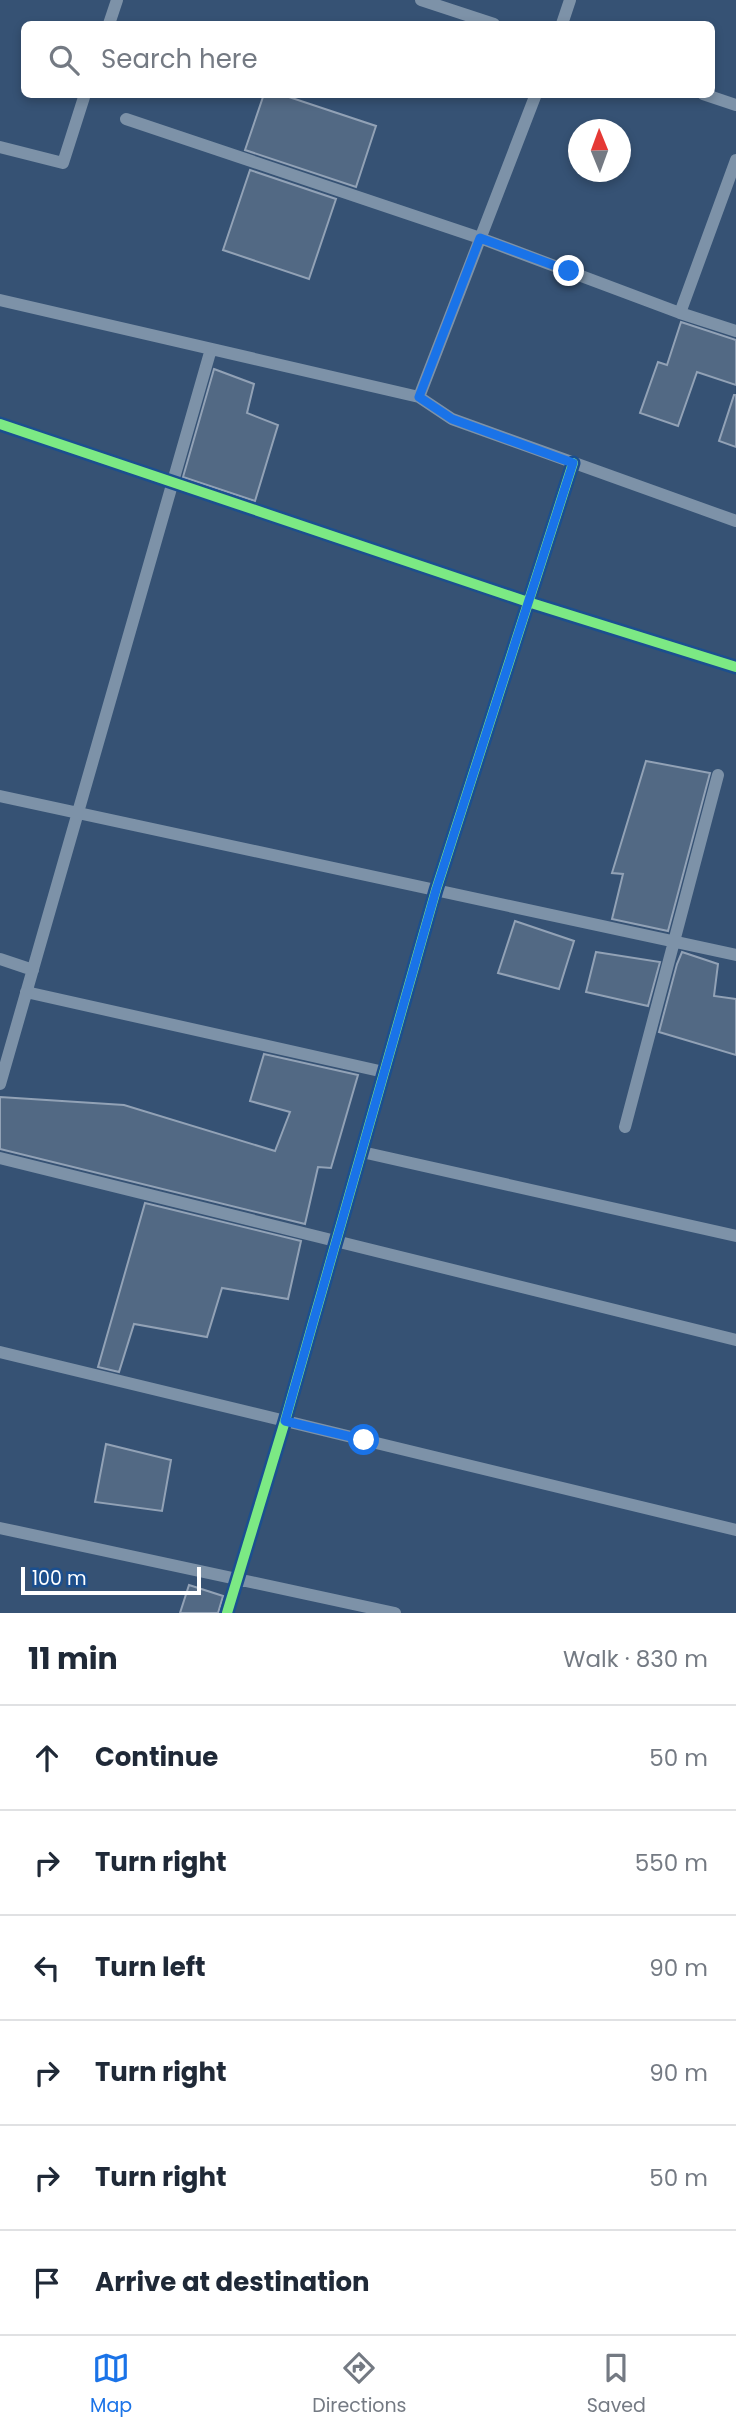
<!DOCTYPE html>
<meta charset="utf-8">
<style>
body{margin:0;font-family:Poppins,sans-serif;background:#f6f6f7;color:#1f2937}
.compass{position:absolute;left:568px;top:119px;width:63px;height:63px;border-radius:50%;background:#fff;box-shadow:0 4px 10px #0003;rotate:359deg}
.scale{position:absolute;left:21px;bottom:18px;width:180px;box-sizing:border-box;padding-left:7px;border:4px solid #fff;border-top:0;font-size:19px;line-height:24px;white-space:nowrap;color:#fff;-webkit-text-stroke:5px #1b4f8f;paint-order:stroke}
.stop{position:absolute;width:21px;height:21px;margin:-16px;border:5px solid #1a73e8;border-radius:50%;background:#fff}
.stop.end{background:#1a73e8;border-color:#fff;box-shadow:0 2px 7px #0008}
.list{margin:0;padding:0;list-style:none}
h2{display:flex;justify-content:space-between;align-items:center;height:91px;margin:0;padding:0 28px;font-size:30px}
h2 small{font-size:23px;font-weight:400;color:#747a83}
.list li{display:grid;grid-template-columns:46px 1fr auto;gap:21px;align-items:center;box-sizing:border-box;height:105px;padding:0 28px;border-top:2px solid #e0e1e3}
.list b{display:block;font-size:26px;white-space:nowrap}
.list em{font-size:23px;font-style:normal;color:#747a83}
.icon{flex:none;width:38px;height:38px;fill:none;stroke:currentColor;stroke-width:2;stroke-linecap:round;stroke-linejoin:round}
.map{position:relative;flex:none;width:736px;height:1613px;overflow:hidden}
.search{position:absolute;background:#fff;box-shadow:0 4px 10px #0003;left:21px;right:21px;top:21px;height:77px;display:flex;align-items:center;gap:18px;box-sizing:border-box;padding:0 24px;border-radius:10px;color:#747a83;font-size:26px}
.sheet{height:721px;background:#fff}
nav{display:flex;justify-content:space-around;align-items:center;box-sizing:border-box;height:98px;border-top:2px solid #e0e1e3;background:#fff;font-size:19px;color:#747a83}
nav a{display:grid;justify-items:center;gap:4px}
nav .on{color:#1a73e8}
.map>svg:first-child{display:block}
</style>
<div class="map">
<svg width="736" height="1613" viewBox="0 0 736 1613">
<rect width="100%" height="100%" fill="#365274"/>
<path fill="#526984" stroke="#92a2b6" stroke-width="2" d="M264,94H280L376,126L356,187L245,150Z
M250,170L336,199L309,279L223,250Z
M681,322L736,340V385L697,372L678,426L640,413L658,362L667,365Z
M214,369L254,384L247,413L278,425L255,501L183,477Z
M734,395H736V447L719,441Z
M646,761L710,773L668,931L612,919L623,874L612,873Z
M515,921L574,941L559,989L498,973Z
M596,952L660,962L648,1006L586,992Z
M682,952L718,964L714,996L736,999V1055L659,1032L677,964Z
M264,1054L358,1075L331,1168L318,1167L305,1224L0,1149V1097L124,1105L275,1151L290,1112L250,1101Z
M145,1203L301,1241L288,1299L222,1288L207,1337L134,1324L119,1372L98,1367Z
M106,1444L171,1460L162,1511L95,1502Z
M189,1585L223,1596L218,1613H180Z"/>
<g fill="none" stroke-linecap="round" stroke-linejoin="round">
<path stroke="#7d92a8" stroke-width="12" d="M421,0L494,24
M109,24L117,0
M562,24L570,0
M703,94L736,105
M126,119L480,238L680,313L736,331
M0,147L63,163L85,94
M0,300L419,397L452,419L736,521
M680,313L736,160
M419,397L536,94
M0,424L528,602L736,667
M0,796L736,955
M0,959L33,970
M26,992L384,1072
M0,1084L211,349
M625,1127L718,775
M362,1152L736,1236
M0,1158L736,1340
M0,1352L736,1530
M0,1528L395,1613
M227,1613L285,1421L436,890L573,463"/>
<g stroke="#1b4f8f" stroke-width="15">
<path id="cycleway" d="M0,424L528,602L736,667
M227,1613L285,1421L436,890L573,463"/>
</g>
<use href="#cycleway" stroke="#7ce984" stroke-width="10"/>
</g>
<g fill="none" stroke-linecap="round" stroke-linejoin="round">
<path stroke="#1a73e8" stroke-width="9" d="M364,1440L285,1421L436,890L573,463L452,419L419,397L480,238L569,271"/>
</g>
</svg>
<svg class="compass" viewBox="-18 -18 36 36"><path d="M0-13l5 13h-10z" fill="#e53935"/><path d="M0 13l5-13h-10z" fill="#747a83"/></svg>
<div class="scale">100 m</div>
<div class="stop" style="left:364px;top:1440px"></div>
<div class="stop end" style="left:569px;top:271px"></div>
<div class="search"><svg class="icon" aria-label="search" viewBox="0 0 24 24"><circle cx="10" cy="10" r="6"/><path d="M15 15l6 6"/></svg>Search here</div>
</div>
<section class="sheet">
<h2>11 min<small>Walk · 830 m</small></h2>
<ul class="list">
<li><svg class="icon" aria-label="ahead" viewBox="0 0 24 24"><path d="M12 20V5M6 11l6-6 6 6"/></svg><div><b>Continue</b></div><em>50 m</em></li>
<li><svg class="icon" aria-label="right" viewBox="0 0 24 24"><path d="M7 20v-9h11M14 6l5 5-5 5"/></svg><div><b>Turn right</b></div><em>550 m</em></li>
<li><svg class="icon" aria-label="left" viewBox="0 0 24 24"><path d="M17 20v-9H6M10 6l-5 5 5 5"/></svg><div><b>Turn left</b></div><em>90 m</em></li>
<li><svg class="icon" aria-label="right" viewBox="0 0 24 24"><path d="M7 20v-9h11M14 6l5 5-5 5"/></svg><div><b>Turn right</b></div><em>90 m</em></li>
<li><svg class="icon" aria-label="right" viewBox="0 0 24 24"><path d="M7 20v-9h11M14 6l5 5-5 5"/></svg><div><b>Turn right</b></div><em>50 m</em></li>
<li><svg class="icon" aria-label="arrive" viewBox="0 0 24 24"><path d="M6 21V4h12l-3 4 3 4H6"/></svg><div><b>Arrive at destination</b></div></li>
</ul>
</section>
<nav>
<a class="on"><svg class="icon" aria-label="map" viewBox="0 0 24 24"><path d="M3 6l6-2 6 2 6-2v14l-6 2-6-2-6 2zM9 4v14M15 6v14"/></svg>Map</a>
<a><svg class="icon" aria-label="directions" viewBox="0 0 24 24"><path d="M12 3l9 9-9 9-9-9zM9 14v-3h6M13 9l2 2-2 2"/></svg>Directions</a>
<a><svg class="icon" aria-label="saved" viewBox="0 0 24 24"><path d="M7 4h10v16l-5-4-5 4z"/></svg>Saved</a>
</nav>
